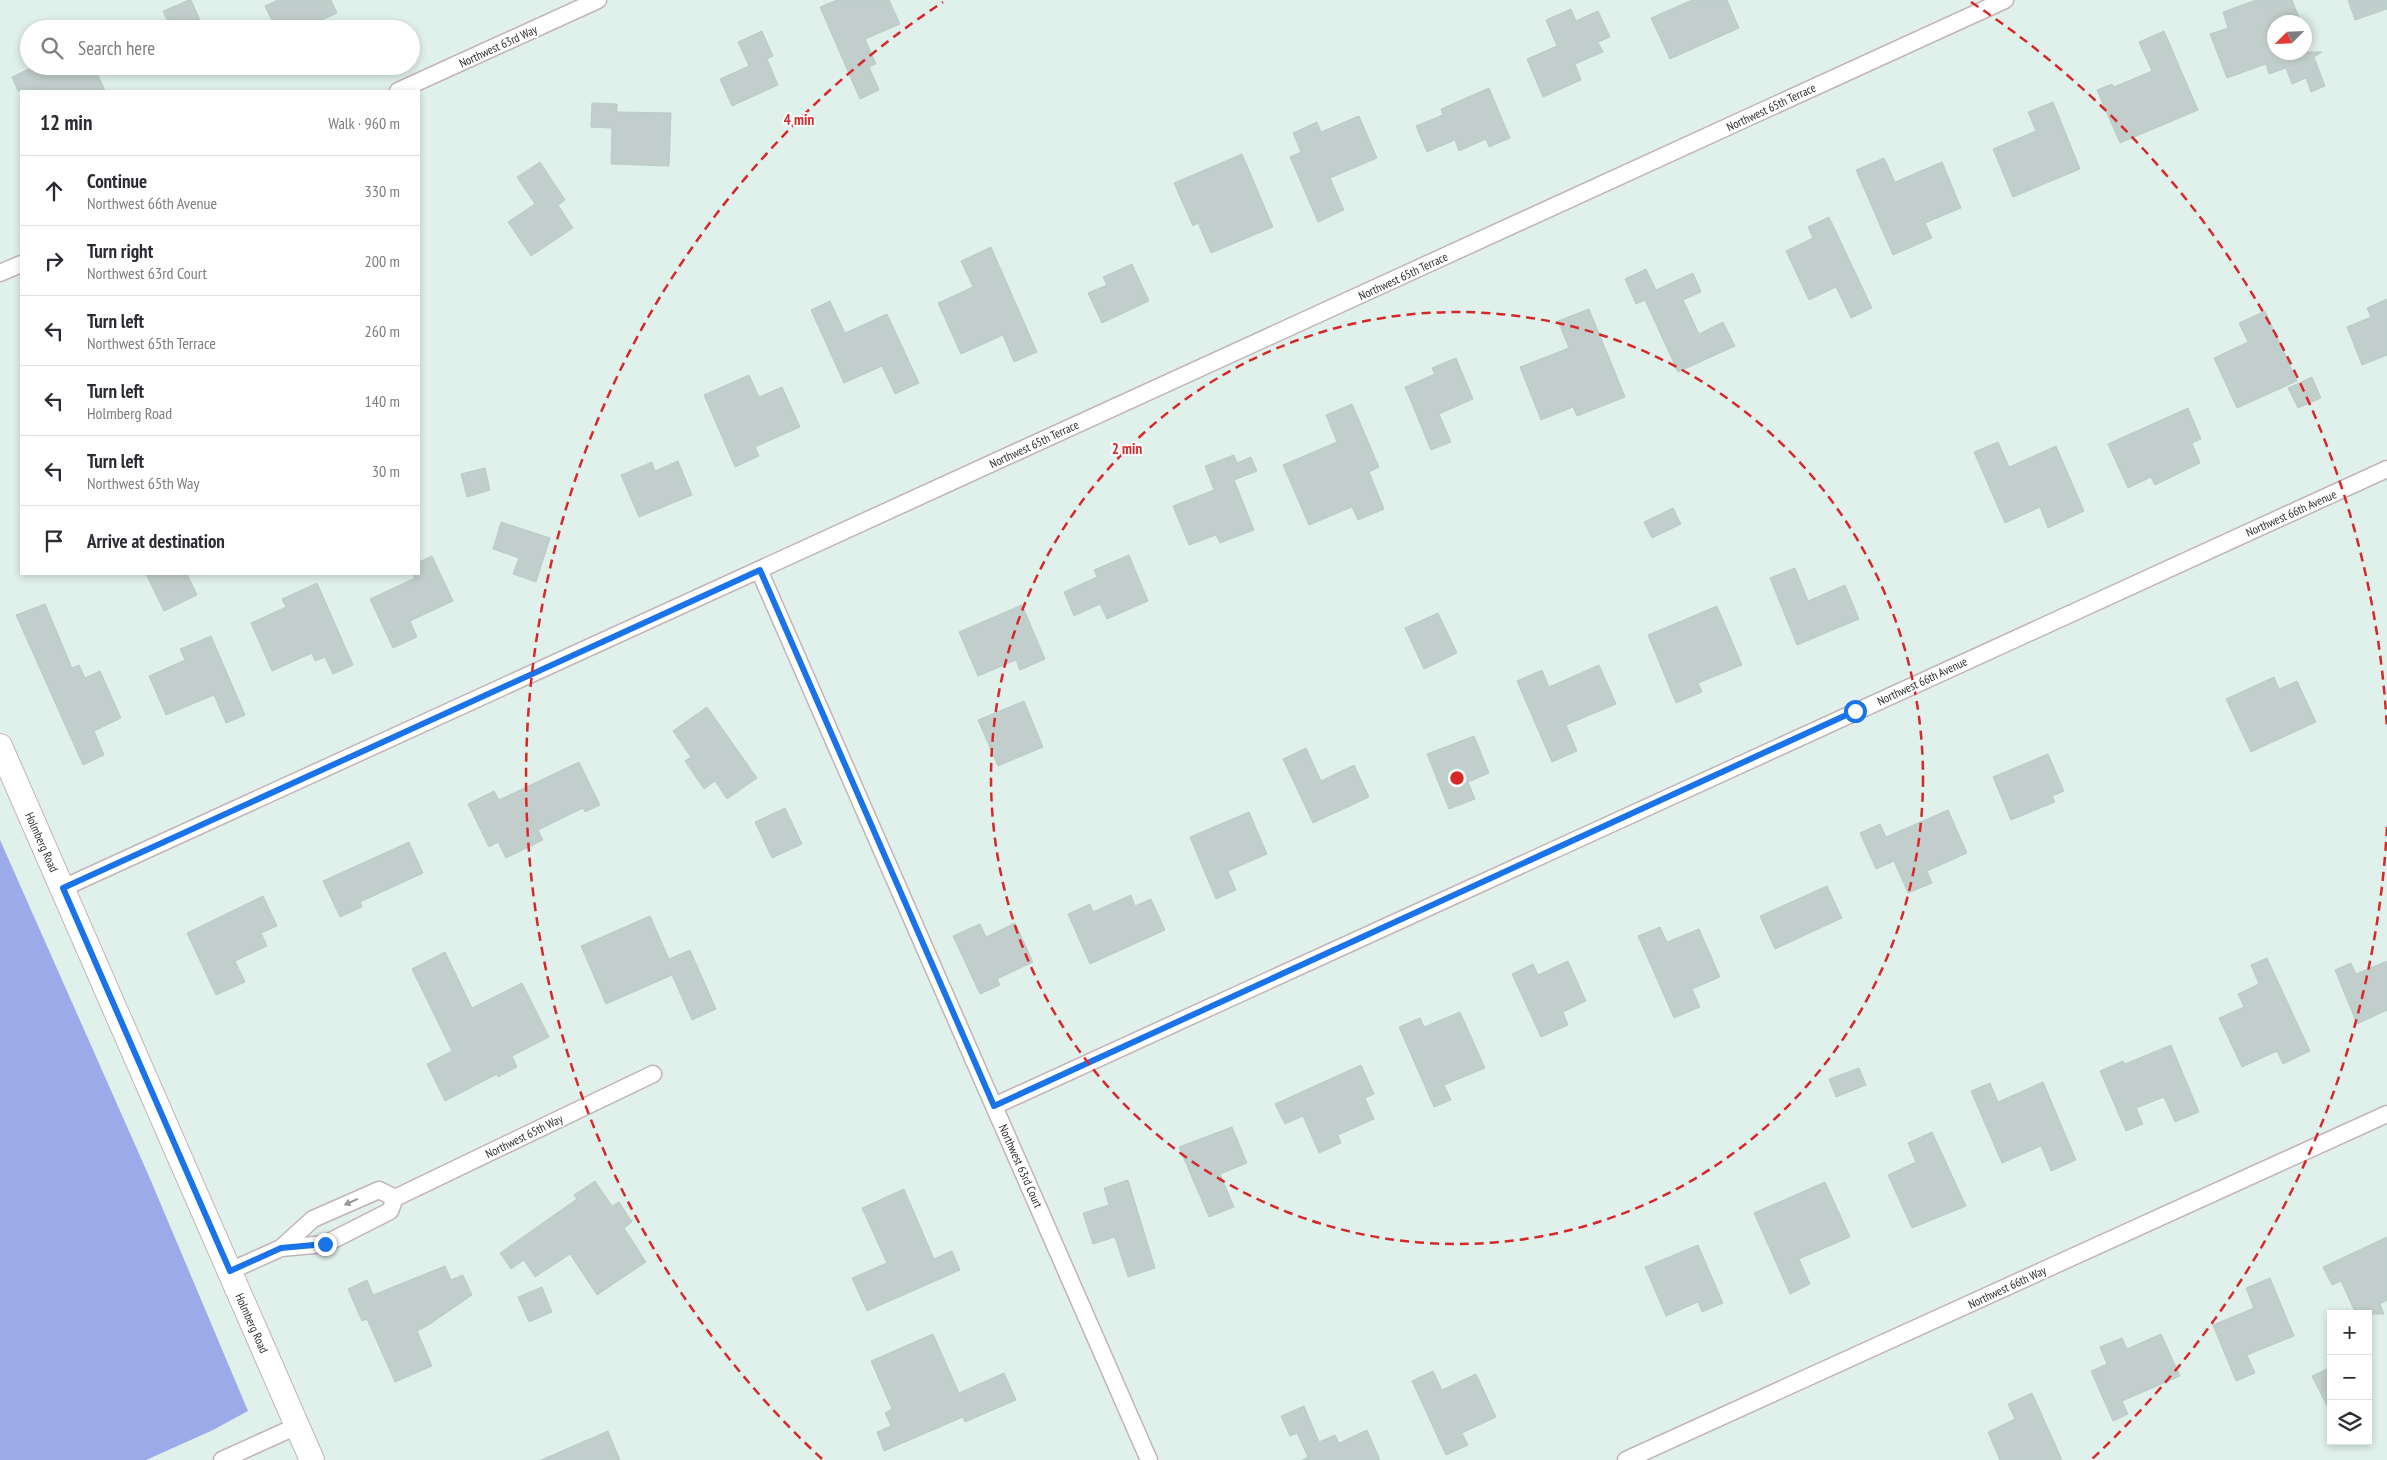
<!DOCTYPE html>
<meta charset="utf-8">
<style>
body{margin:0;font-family:"PT Sans Narrow",sans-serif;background:#f2f2f3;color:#2b2b33}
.controls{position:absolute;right:15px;bottom:15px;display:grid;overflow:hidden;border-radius:0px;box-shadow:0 2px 8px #0003}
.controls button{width:45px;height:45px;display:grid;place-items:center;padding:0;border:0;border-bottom:1px solid #e1e1e2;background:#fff;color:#2b2b33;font:25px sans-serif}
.compass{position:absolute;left:2267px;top:15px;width:45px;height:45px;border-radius:50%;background:#fff;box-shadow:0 2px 8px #0003;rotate:246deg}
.stop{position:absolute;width:15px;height:15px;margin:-11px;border:4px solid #1a73e8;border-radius:50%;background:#fff}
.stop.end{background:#1a73e8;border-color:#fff;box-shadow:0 1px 5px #0008}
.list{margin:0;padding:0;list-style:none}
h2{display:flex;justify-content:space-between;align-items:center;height:65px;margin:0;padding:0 20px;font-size:21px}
h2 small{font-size:16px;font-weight:400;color:#7c7c81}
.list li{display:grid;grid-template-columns:32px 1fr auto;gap:15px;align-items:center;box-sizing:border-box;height:70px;padding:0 20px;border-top:1px solid #e1e1e2}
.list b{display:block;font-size:19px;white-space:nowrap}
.list p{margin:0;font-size:16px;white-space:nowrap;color:#7c7c81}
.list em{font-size:16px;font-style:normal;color:#7c7c81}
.icon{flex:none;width:28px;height:28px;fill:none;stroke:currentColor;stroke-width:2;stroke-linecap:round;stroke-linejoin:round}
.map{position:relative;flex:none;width:2387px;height:1460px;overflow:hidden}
.search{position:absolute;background:#fff;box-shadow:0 2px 8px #0003;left:20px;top:20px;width:400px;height:55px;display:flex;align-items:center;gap:12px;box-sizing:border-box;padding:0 18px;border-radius:28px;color:#7c7c81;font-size:19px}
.panel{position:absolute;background:#fff;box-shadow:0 2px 8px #0003;left:20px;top:90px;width:400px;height:485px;border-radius:0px}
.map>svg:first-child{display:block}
</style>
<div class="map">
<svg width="2387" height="1460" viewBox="0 0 2387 1460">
<rect width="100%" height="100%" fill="#e0f0eb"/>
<path fill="#9baae8" d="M0,840L148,1174L248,1411L213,1430L146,1460H0Z"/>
<path fill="#c2cecb" stroke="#b9ccc8" d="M189,0H191L204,29H171L163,11Z
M278,0H331L337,13L303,29H276L265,6Z
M837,0H889L900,24L865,39L876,64L869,67L879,90L860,99L820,7Z
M1692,0H1727L1739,28L1670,59L1651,18Z
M2256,0H2292L2301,22H2274V52H2322L2314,57L2325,86L2311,92L2306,78L2292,84L2286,68L2269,74L2266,64L2227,78L2210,34L2228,28L2223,12Z
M2348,0H2387V9L2355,20Z
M1571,9L1576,21L1598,11L1610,37L1598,42L1603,52L1575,64L1581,80L1543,97L1527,59L1557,46L1546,20Z
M762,31L773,56L767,59L778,85L732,106L720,79L749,66L738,42Z
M2164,31L2198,110L2120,143L2097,90L2112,84L2114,87L2152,71L2139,42Z
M35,66H94L105,91H18L12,77Z
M1489,88L1510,138L1489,147L1486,139L1459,151L1455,140L1427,152L1416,126L1443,115L1441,109Z
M2053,102L2080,169L2013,197L1993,149L2036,131L2028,112Z
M592,103L617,104V112L671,113L669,166L611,164L612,128L591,127Z
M1359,116L1377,158L1330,178L1344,210L1318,222L1290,157L1301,152L1293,133L1317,122L1321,132Z
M1242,154L1273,227L1211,253L1198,223L1193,226L1174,183Z
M1884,158L1895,182L1942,162L1961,208L1925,223L1932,238L1893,255L1856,170Z
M540,162L565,200L558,205L573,228L531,256L508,222L535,204L517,177Z
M1829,217L1872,308L1851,318L1836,287L1809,300L1786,251L1813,238L1808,227Z
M991,247L1037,352L1014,362L1003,335L961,354L938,303L973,287L961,261Z
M1132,264L1149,301L1102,323L1088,293L1107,285L1103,277Z
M1646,269L1656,290L1693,273L1701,292L1683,300L1699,334L1723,322L1735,346L1678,372L1645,300L1636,304L1625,279Z
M2387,299V355L2362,365L2347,327L2371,317L2367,308Z
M830,301L845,333L887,314L919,383L895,394L882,366L844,383L811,310Z
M1589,309L1625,397L1577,416L1573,407L1541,420L1520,367L1569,348L1558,321Z
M2265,311L2297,381L2237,408L2214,358L2248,342L2239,323Z
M1456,358L1473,399L1439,414L1451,442L1431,450L1405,387L1435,374L1432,368Z
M749,375L759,397L782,387L800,427L755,447L759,456L735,467L704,395Z
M2312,377L2321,398L2298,408L2288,388Z
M1352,404L1379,467L1369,472L1384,509L1358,520L1352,507L1309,525L1283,465L1337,442L1326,415Z
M2188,408L2201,439L2192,443L2200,463L2155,485L2151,477L2128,488L2108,444Z
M1998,442L2009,467L2056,446L2084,511L2048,528L2040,507L2005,523L1974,452Z
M1234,455L1237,463L1251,457L1257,471L1234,480L1254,530L1220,543L1216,535L1189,545L1173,506L1214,490L1205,466Z
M678,461L692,495L639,517L621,475L652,462L655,471Z
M485,468L490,490L467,497L461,474Z
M1673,508L1681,524L1652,538L1644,522Z
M501,522L550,538L536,582L513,574L519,558L493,549Z
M1129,555L1148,601L1107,619L1100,604L1074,616L1064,592L1097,577L1094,570Z
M432,556L453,601L410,621L417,637L393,648L370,599L415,578L413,574H419V562Z
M1795,568L1808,601L1845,585L1859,619L1797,645L1770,578Z
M146,574H187L197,595L164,611Z
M317,583L353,665L333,674L325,657L315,661L312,653L272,671L251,623L286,607L282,599Z
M45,604L72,668L79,665L85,678L100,671L121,718L94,731L104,755L83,765L16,615Z
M1022,605L1045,659L1020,670L1016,660L978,676L959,632Z
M1717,606L1742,665L1698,683L1702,692L1676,703L1648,635Z
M1438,613L1457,653L1424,669L1405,628Z
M211,636L245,715L226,723L214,695L166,715L149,676L185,660L180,649Z
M1599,665L1616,704L1566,725L1577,751L1552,762L1517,681L1542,670L1549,687Z
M2274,677L2279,689L2297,681L2316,722L2251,752L2226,699Z
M1024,701L1043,747L998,766L978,720Z
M707,707L757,778L727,799L715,781L704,789L685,761L691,757L673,731Z
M1474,736L1489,773L1468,782L1475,799L1449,809L1427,754Z
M1306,748L1321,781L1354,765L1369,797L1313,823L1283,759Z
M2048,754L2064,791L2052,796L2055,802L2011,820L1993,777Z
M579,762L600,805L585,812L583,808L538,830L543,840L506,858L498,842L489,847L468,804L494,791L499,800Z
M785,808L802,844L772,858L755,822Z
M1948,810L1967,853L1927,871L1932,883L1908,893L1894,861L1876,869L1860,833L1880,824L1886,837Z
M1249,812L1267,854L1228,871L1236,890L1216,899L1190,837Z
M409,842L423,873L360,902L362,907L340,917L323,881Z
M1827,886L1842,918L1775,949L1760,916Z
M1131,895L1135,906L1151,899L1165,930L1090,964L1068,914L1090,904L1093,912Z
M263,896L277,926L261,933L267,946L235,961L245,982L216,995L187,933Z
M650,916L669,959L690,950L716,1009L692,1020L672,975L606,1004L581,946Z
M1015,923L1033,962L997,979L1000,985L980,994L953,936L980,924L986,937Z
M1660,927L1667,942L1699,929L1720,977L1692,989L1700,1007L1674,1018L1638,936Z
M445,952L472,1008L522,983L549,1037L512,1056L517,1067L498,1077L497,1074L445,1101L427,1064L452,1051L412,969Z
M2267,958L2310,1051L2283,1064L2277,1051L2242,1067L2219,1018L2244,1007L2238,994L2259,984L2251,965Z
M1568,961L1586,1001L1563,1012L1568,1025L1541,1037L1512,974L1533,964L1538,975Z
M2387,961V1010L2357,1024L2335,970L2351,963L2356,974Z
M1460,1012L1485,1068L1444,1085L1451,1100L1434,1107L1399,1027L1420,1018L1424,1027Z
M2171,1045L2199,1112L2175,1122L2164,1097L2136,1108L2143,1124L2126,1131L2100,1071L2123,1061L2125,1064Z
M1361,1065L1374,1094L1365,1098L1374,1119L1338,1135L1341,1143L1319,1153L1303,1116L1285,1124L1275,1104Z
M1859,1068L1866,1085L1836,1097L1829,1079Z
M2043,1082L2076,1160L2051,1171L2041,1146L2002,1163L1971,1091L1990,1083L1998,1102Z
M1232,1127L1247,1163L1220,1174L1234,1207L1209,1217L1179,1147Z
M1932,1132L1966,1206L1912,1228L1888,1175L1916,1162L1908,1143Z
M1128,1180L1155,1268L1128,1277L1115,1237L1093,1244L1083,1213L1109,1205L1104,1188Z
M595,1181L612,1206L619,1202L632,1222L624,1228L646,1262L597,1295L570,1254L535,1277L524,1260L511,1269L500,1253L577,1199L574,1195Z
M1825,1182L1850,1237L1799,1259L1810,1284L1790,1294L1754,1213Z
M904,1189L934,1259L952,1251L960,1270L867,1311L852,1278L887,1263L862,1208Z
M2387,1237V1300L2380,1304L2384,1314H2356L2341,1281L2332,1285L2323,1267Z
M1698,1245L1723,1303L1702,1312L1698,1302L1666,1316L1645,1267Z
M445,1266L451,1280L463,1275L472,1295L427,1326L417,1331L432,1366L395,1382L367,1319L362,1321L348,1289L367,1280L373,1295Z
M2270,1278L2294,1336L2247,1355L2255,1373L2236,1381L2213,1325L2254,1308L2246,1288Z
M542,1287L552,1312L529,1322L518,1297Z
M933,1334L959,1393L1004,1373L1016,1400L965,1422L963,1417L884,1451L877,1432L891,1426L885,1413L892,1409L871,1361Z
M2161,1334L2180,1376L2122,1401L2128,1414L2113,1421L2091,1371L2107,1364L2100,1347L2122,1338L2127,1349Z
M2327,1369L2331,1378V1414L2312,1376Z
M1433,1371L1442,1390L1476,1374L1496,1417L1462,1433L1468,1445L1446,1455L1412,1381Z
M2032,1393L2062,1460H2000L1988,1432L2015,1419L2008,1404Z
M1304,1406L1319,1442L1335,1435L1339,1443L1367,1430L1380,1460H1302L1308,1457L1297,1433L1290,1436L1281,1416Z
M608,1431L620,1460H541Z"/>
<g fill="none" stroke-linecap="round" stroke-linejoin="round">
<g stroke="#c2b4b4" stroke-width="19">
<path id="street" d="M398,91L598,0
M0,273L21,264
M759,570L1149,1460
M63,888L2005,0
M994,1106L2387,469
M281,1248L313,1219L379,1190L395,1198
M230,1271L281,1248L325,1244L390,1211L395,1198L653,1074
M222,1460L297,1426
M1626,1460L2387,1114"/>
</g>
<g stroke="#c2b4b4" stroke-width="26">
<path id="secondary" d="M0,746L312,1460"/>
</g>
<use href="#street" stroke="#fff" stroke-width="16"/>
<use href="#secondary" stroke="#fff" stroke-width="24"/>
</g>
<defs><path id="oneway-solid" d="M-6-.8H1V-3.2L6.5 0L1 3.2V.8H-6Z" transform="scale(1.25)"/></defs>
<use fill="#969696" href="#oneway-solid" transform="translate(351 1202) rotate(156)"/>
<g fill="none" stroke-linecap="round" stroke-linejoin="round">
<path stroke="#1a73e8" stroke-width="6" d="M325,1244L281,1248L230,1271L63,888L760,570L994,1106L1855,711"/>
</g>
<g fill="none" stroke="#d62828" stroke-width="2.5" stroke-dasharray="9 6">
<circle cx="1457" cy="778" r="466"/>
<path d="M2387 827A931 931 0 0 1 2092 1459M822 1459A931 931 0 0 1 943 2M1971 2A931 931 0 0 1 2387 729"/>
</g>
<g text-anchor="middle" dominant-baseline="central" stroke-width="4" stroke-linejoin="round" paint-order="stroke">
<g font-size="12" fill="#2e2e2e" stroke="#fff">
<text transform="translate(498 46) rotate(-25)">Northwest 63rd Way</text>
<text transform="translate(1771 107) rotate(-25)">Northwest 65th Terrace</text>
<text transform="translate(1403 276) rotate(-25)">Northwest 65th Terrace</text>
<text transform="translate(1034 444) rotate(-25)">Northwest 65th Terrace</text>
<text transform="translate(2291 513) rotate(-24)">Northwest 66th Avenue</text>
<text transform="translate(1922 681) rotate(-25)">Northwest 66th Avenue</text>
<text transform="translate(42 842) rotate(66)">Holmberg Road</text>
<text transform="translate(524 1136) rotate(-26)">Northwest 65th Way</text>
<text transform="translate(1021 1166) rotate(66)">Northwest 63rd Court</text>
<text transform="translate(2007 1287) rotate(-25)">Northwest 66th Way</text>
<text transform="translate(252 1323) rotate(66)">Holmberg Road</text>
</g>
</g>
<circle cx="1457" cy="778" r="8" fill="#d62828" stroke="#fff" stroke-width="2.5"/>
<g font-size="15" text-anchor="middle" font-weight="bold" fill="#d62828" stroke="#fff" stroke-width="4" stroke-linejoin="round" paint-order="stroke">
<text x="799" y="125">4 min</text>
<text x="1127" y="454">2 min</text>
</g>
</svg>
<div class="controls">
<button>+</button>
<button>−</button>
<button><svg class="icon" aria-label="layers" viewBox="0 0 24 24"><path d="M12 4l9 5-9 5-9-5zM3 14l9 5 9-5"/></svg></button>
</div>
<svg class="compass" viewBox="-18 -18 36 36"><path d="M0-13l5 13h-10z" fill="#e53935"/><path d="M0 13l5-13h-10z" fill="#7c7c81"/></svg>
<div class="stop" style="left:1855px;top:711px"></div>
<div class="stop end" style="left:325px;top:1244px"></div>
<div class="search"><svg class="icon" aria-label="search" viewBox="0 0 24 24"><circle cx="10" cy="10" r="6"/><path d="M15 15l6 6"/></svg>Search here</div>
<section class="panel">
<h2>12 min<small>Walk · 960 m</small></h2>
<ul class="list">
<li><svg class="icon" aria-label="ahead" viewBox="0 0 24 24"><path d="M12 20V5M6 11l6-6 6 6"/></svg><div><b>Continue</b><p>Northwest 66th Avenue</p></div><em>330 m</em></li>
<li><svg class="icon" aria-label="right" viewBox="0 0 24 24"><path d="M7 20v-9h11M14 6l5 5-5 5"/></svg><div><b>Turn right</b><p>Northwest 63rd Court</p></div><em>200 m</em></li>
<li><svg class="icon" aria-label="left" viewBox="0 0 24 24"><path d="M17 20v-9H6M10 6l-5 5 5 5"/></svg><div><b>Turn left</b><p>Northwest 65th Terrace</p></div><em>260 m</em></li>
<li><svg class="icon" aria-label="left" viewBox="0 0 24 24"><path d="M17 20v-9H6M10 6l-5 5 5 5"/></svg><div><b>Turn left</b><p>Holmberg Road</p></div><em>140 m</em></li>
<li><svg class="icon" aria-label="left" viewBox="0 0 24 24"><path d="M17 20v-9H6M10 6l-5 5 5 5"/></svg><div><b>Turn left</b><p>Northwest 65th Way</p></div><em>30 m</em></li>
<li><svg class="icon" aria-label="arrive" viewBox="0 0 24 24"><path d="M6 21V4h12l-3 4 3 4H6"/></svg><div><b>Arrive at destination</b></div></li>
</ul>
</section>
</div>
